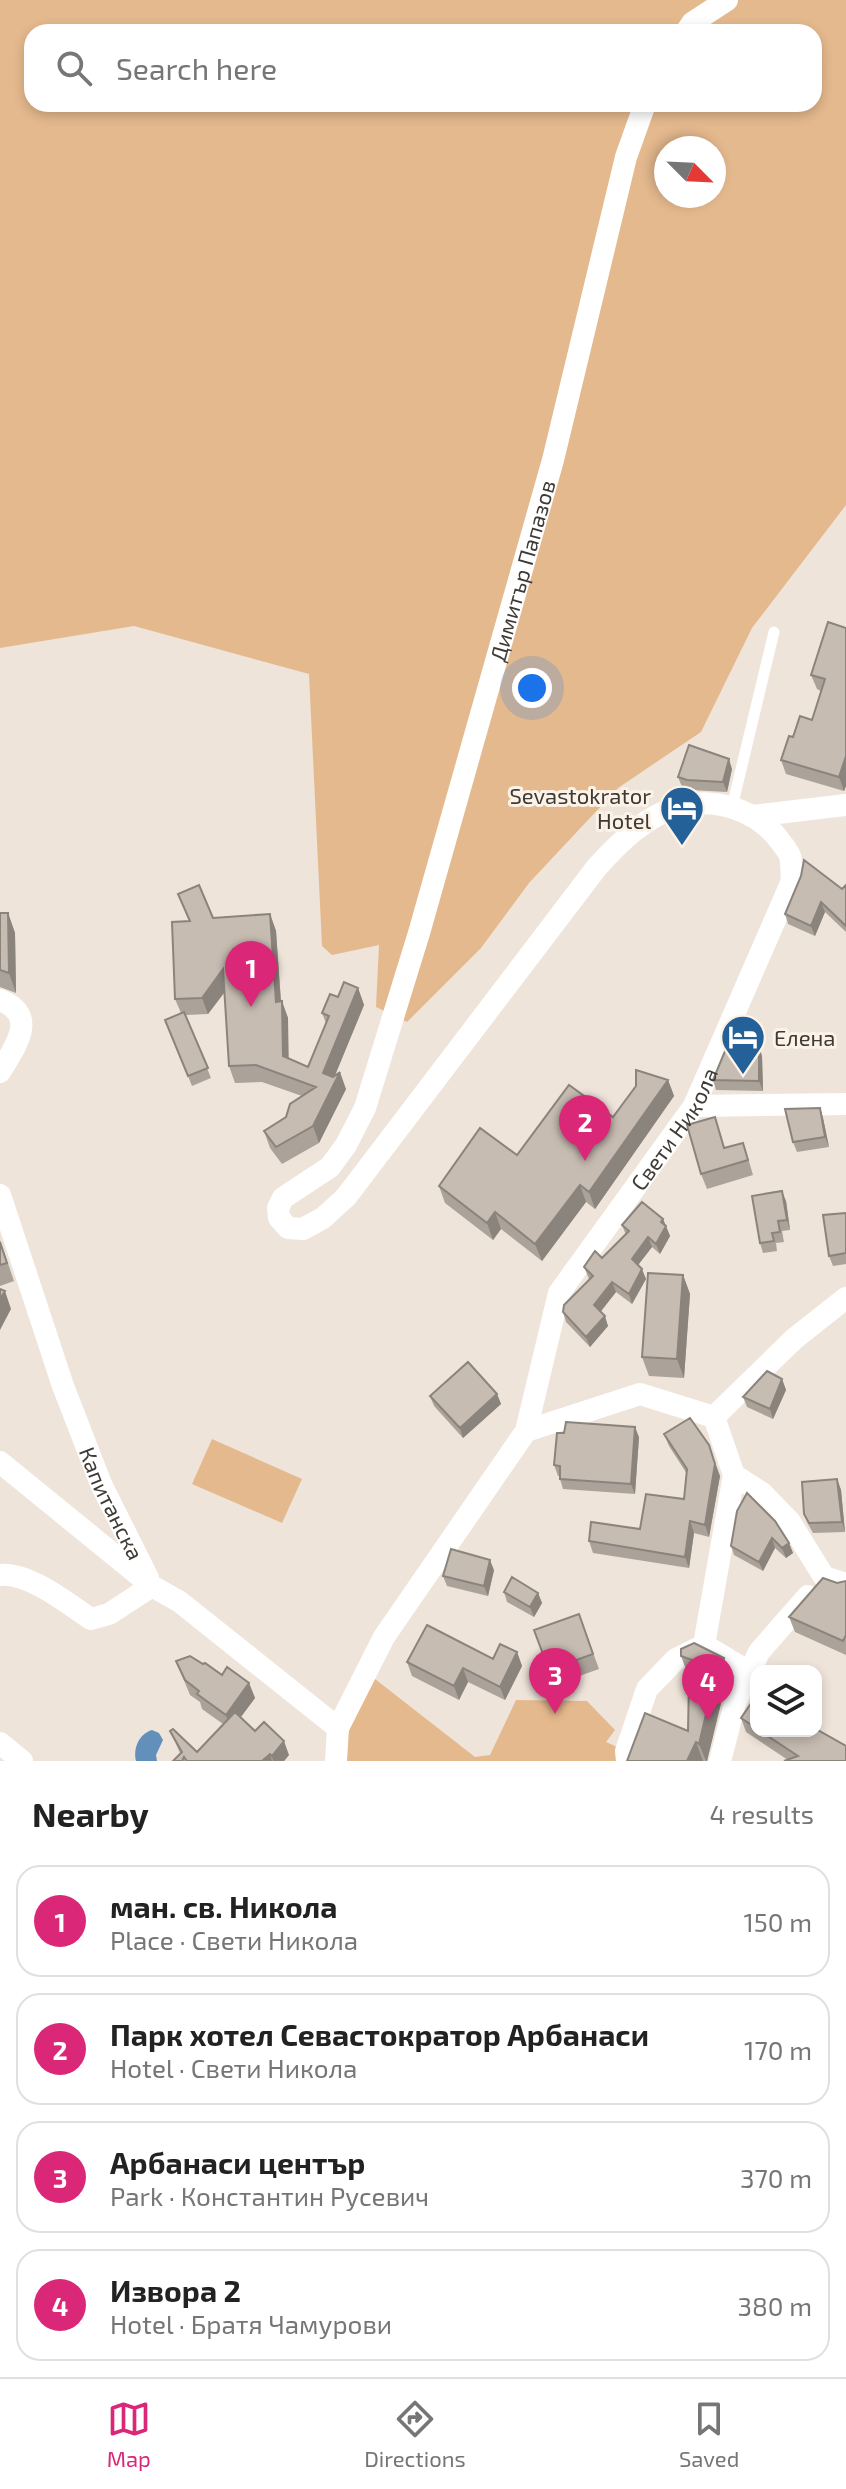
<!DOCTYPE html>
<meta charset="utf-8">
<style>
body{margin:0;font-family:"Exo 2",sans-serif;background:#f2f2f2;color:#222}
.controls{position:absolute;right:24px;bottom:24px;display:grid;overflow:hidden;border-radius:16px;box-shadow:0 4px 12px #0003}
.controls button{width:72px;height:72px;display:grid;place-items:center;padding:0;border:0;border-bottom:2px solid #e0e0e0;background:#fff;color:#222;font:40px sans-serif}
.compass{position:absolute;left:654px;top:136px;width:72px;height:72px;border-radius:50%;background:#fff;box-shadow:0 4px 12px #0003;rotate:114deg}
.you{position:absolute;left:532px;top:688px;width:28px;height:28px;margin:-20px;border:6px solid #fff;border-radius:50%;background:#1a73e8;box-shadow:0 0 0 12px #1a73e833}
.badge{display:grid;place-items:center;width:52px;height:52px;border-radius:50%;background:#db2777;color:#fff;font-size:26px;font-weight:700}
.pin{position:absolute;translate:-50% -66px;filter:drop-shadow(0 2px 4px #0008)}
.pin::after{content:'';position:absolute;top:42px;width:28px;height:24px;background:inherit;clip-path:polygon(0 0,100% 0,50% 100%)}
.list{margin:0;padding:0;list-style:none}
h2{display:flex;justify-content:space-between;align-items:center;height:104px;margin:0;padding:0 32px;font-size:34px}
h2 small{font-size:26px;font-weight:400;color:#767676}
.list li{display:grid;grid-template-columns:52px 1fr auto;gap:24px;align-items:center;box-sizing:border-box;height:112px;margin:0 16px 16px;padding:0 16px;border:2px solid #e0e0e0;border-radius:24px}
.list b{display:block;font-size:30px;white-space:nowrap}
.list p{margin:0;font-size:26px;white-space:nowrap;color:#767676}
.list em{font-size:26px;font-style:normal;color:#767676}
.icon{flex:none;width:44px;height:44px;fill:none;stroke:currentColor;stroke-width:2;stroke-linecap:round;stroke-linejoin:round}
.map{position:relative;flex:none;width:846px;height:1761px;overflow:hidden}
.search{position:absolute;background:#fff;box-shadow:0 4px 12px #0003;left:24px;right:24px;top:24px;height:88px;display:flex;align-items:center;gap:20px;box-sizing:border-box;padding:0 28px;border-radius:24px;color:#767676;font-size:30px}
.sheet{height:616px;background:#fff}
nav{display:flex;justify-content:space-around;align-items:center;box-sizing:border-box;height:112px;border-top:2px solid #e0e0e0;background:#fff;font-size:22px;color:#767676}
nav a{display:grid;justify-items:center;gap:4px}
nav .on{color:#db2777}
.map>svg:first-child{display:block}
</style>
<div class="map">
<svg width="846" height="1761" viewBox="0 0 846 1761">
<rect width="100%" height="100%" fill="#efe4da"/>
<path fill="#e5b98e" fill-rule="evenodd" d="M0,0H846V505L752,628L701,732L618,788L529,883L481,948L407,1022L376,1007L379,945L332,955L322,946L309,674L134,626L0,648ZM32,32H814V104H32ZM666,148H714V196H666Z
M212,1439L302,1479L282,1523L192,1484Z
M366,1672L475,1757L490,1755L516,1700L587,1701L615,1730L606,1742L626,1751L627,1761H336Z"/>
<path fill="#6290bb" d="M152,1730L159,1733L163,1740L156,1755L157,1761H136C133,1748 139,1734 152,1730Z"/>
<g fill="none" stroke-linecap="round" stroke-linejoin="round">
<path stroke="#fff" stroke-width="11" d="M732,807L774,632"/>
<g stroke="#fff" stroke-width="22">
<path d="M686,32L692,23L727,0"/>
<path d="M753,816L846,805"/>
<path d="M0,1000C40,1016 14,1048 0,1072"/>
<path d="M694,1106L846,1104"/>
<path id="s1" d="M0,1195L63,1386L101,1484L148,1578"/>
<path d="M714,1417L794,1339L846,1298"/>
<path d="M526,1431L640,1394L714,1417L734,1475L762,1493L790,1522L824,1577L846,1584"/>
<path d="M0,1462L152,1586L180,1602L338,1728"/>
<path d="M0,1575C29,1572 68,1604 91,1619L109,1614L152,1586"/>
<path d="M704,1645L749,1672"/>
<path d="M0,1743L22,1761"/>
<path id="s2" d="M336,1761L338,1728L384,1637L526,1431L559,1293L694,1106L792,881C791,873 792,864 790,856C788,851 784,846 780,841C758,811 717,797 681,806C647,814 619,843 597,867L346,1197L323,1218L303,1229L288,1228L279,1218L278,1208L283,1198L330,1167L346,1145L365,1108L419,933L553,460L626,157L645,104"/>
<path d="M627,1761L626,1751L647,1689L676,1659L704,1645L734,1475"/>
<path d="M720,1761L735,1703L759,1652L808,1596"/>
</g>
</g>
<path fill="#aba299" d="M846,628V786L844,791L786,774L781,760L793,737L812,720L821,691L817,689L811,675Z
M732,769L727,792L691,790L682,787L678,777Z
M846,885V932L825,912L815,936L788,924L785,914L842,889Z
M178,894L213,918L270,914L276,931L281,1001L288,1018V1059L308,1067L326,1023L322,1013L338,997L358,988L364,1005L335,1075L346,1089L319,1143L282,1164L270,1148L264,1131L286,1117L302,1096L262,1082L235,1083L229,1066L225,992L208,1014L186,1015L211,1078L192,1086L165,1020L181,1013L175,999L189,921Z
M0,913H8L15,933L16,993L0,987Z
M762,1056L763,1091L716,1090L713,1080Z
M668,1080L674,1096L595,1209L586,1202L542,1261L501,1229L493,1240L445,1203L439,1186L613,1117Z
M820,1108L823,1118L829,1147L797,1152L793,1142Z
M720,1132L725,1148L748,1158L753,1175L707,1189L701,1174Z
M786,1201L790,1230L782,1231L784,1242L776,1243L777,1251L763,1253L760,1243Z
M846,1213V1264L833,1266L829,1256Z
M663,1219L670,1236L660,1254L652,1247L638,1265L646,1279L632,1304L616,1292L601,1311L608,1326L590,1347L566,1322L563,1312L589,1279L584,1267L602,1258L626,1235L622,1225Z
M0,1240L14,1281L0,1286Z
M683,1275L690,1294L684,1378L649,1376L642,1357Z
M782,1379L786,1390L773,1419L747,1407L743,1397Z
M497,1394L501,1404L463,1438L434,1406L430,1396Z
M664,1434L720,1476L709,1537L694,1533L689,1568L593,1553L589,1541L640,1529L684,1499L687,1474L669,1446Z
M639,1437L635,1494L563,1489L560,1479V1476H558L554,1465Z
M837,1479L841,1490L845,1532L813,1533L808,1524L804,1514Z
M737,1511L789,1543L793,1553L786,1558L775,1548L763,1571L734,1555L731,1546Z
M494,1570L488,1596L447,1586L443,1576Z
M846,1581V1655L795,1632L789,1617L837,1583Z
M504,1592L538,1593L542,1603L534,1617L507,1602Z
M579,1614L599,1669L554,1685L534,1630Z
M517,1652L522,1666L505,1700L468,1682L459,1700L412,1676L407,1662L493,1659Z
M681,1656L724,1658L731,1678L722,1699L707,1761H627L688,1731L692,1676L688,1675Z
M176,1661L249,1683L255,1698L241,1717L255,1731L289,1755L284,1761H173L180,1753L170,1731L197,1752L223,1724L202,1709L200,1702L190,1695Z
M756,1705V1731H816L823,1732L846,1746L788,1760L746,1732L741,1718Z"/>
<path fill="#8b847d" d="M846,756V786L844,791L839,777Z
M729,759L732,769L727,792L723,782Z
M821,902L825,912L815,936L811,926Z
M8,913L15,933L16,993L9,973Z
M270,914L276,931L282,1018L276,1002Z
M223,969L229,986L208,1014L202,998Z
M358,988L364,1005L329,1090L323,1073Z
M282,1001L288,1018L289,1073L283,1056Z
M759,1045L762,1056L763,1091L759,1081Z
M340,1072L346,1089L319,1143L313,1126Z
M668,1080L674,1096L595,1209L589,1192Z
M820,1108L823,1118L829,1147L825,1137Z
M580,1185L586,1202L542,1261L535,1244Z
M782,1191L786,1201L790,1230L787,1220Z
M495,1212L501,1229L493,1240L487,1223Z
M663,1219L670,1236L660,1254L656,1244L661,1222Z
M648,1237L652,1247L635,1269L632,1259Z
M642,1269L646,1279L632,1304L629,1294Z
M683,1275L690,1294L684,1378L677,1359Z
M612,1282L616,1292L598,1315L594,1305Z
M5,1291L11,1309L0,1330V1299Z
M605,1316L608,1326L590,1347L586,1337Z
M782,1379L786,1390L773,1419L770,1409Z
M497,1394L501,1404L463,1438L460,1428Z
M635,1427L639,1437L635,1494L631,1484Z
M709,1445L720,1476L709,1537L705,1525Z
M837,1479L841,1490L845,1532L842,1522Z
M690,1521L694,1533L689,1568L685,1557Z
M772,1538L775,1548L763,1571L759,1562Z
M789,1543L793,1553L786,1558L782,1548Z
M490,1560L494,1570L488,1596L484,1586Z
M538,1593L542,1603L534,1617L530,1607Z
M517,1652L522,1666L505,1700L500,1687Z
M724,1658L731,1678L722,1699L707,1761H706L699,1744L714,1680Z
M463,1668L468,1682L459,1700L454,1686Z
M249,1683L255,1698L231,1730L226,1715Z
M284,1741L289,1755L284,1761H273L272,1756Z
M696,1742L703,1761H687Z
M270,1754L272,1761H262Z"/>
<path fill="#c7bcb2" stroke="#8b847d" stroke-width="2" d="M828,622L846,628V756L839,777L781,760L789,736L793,737L800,716L812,720L825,679L811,675Z
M689,745L729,759L723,782L687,780L678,777Z
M804,860L842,889L846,885V926L821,902L811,926L785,914L801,876Z
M199,885L213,918L270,914L276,1002L282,1001L283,1056L308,1067L329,1016L322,1013L330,994L338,997L344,982L358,988L323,1073L333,1077L340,1072L313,1126L276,1147L264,1131L286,1117L290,1104L316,1087L256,1065L229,1066L223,969L202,998L175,999L172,922L190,921L178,894Z
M0,913H8L9,973L0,970Z
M184,1012L208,1068L188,1076L165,1020Z
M730,1039L759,1045V1081L713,1080Z
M636,1070L668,1080L589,1192L580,1185L535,1244L495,1212L487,1223L439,1186L480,1128L517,1155L569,1085L613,1117L636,1086Z
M820,1108L825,1137L793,1142L785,1109Z
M715,1117L724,1148L743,1143L748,1160L701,1174L687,1125Z
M782,1191L787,1220L778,1221L780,1232L772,1233L774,1241L760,1243L752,1196Z
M642,1202L663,1219L661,1222L666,1226L656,1244L648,1237L632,1259L642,1269L629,1294L612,1282L594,1305L605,1316L586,1337L563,1312L564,1305L593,1276L584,1267L595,1251L602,1258L629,1231L622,1225Z
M846,1213V1253L829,1256L823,1215Z
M0,1242L7,1263L0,1265Z
M648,1273L683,1275L677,1359L642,1357Z
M0,1289L5,1291L0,1299Z
M468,1362L497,1394L460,1428L430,1396Z
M767,1371L782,1379L770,1409L743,1397Z
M690,1418L709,1445L715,1464L705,1525L690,1521L685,1557L589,1541L591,1522L640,1529L646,1494L684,1499L687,1469L664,1434Z
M566,1422L635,1427L631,1484L560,1479V1466L554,1465L557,1433H564Z
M837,1479L842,1522L809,1523L804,1514L802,1482Z
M747,1493L775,1521L789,1543L782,1548L772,1538L759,1562L731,1546L737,1511Z
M451,1549L490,1560L484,1586L443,1576Z
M512,1577L538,1593L530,1607L504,1592Z
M823,1578L837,1583L846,1581V1635L843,1641L789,1617Z
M579,1614L593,1654L549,1670L534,1630Z
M427,1625L493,1659L500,1644L517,1652L500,1687L463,1668L454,1686L407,1662Z
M694,1643L724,1658L714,1680L699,1744L696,1742L687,1761H627L645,1713L688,1731L689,1681L698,1662L681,1656V1649Z
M190,1656L203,1664L205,1663L222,1675L227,1667L249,1683L226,1715L197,1694L199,1691L185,1680L176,1661Z
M752,1702L756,1705V1728L741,1718Z
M235,1712L255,1731L264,1722L284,1741L272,1756L270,1754L262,1761H187L184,1757L182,1761H173L182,1752L170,1731L173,1729L197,1752Z
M816,1722L820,1724L816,1729L846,1746V1761H784L798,1756L760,1731H816Z"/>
<defs>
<g id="hotel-pin" transform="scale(2.3)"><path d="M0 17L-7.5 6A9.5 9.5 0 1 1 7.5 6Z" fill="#236198" stroke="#fdf2e7"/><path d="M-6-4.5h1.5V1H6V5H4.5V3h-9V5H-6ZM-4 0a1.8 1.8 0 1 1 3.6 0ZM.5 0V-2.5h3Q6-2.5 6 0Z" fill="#fff"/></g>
</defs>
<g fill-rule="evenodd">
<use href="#hotel-pin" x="682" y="808"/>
<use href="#hotel-pin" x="743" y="1037"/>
</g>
<g text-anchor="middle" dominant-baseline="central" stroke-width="6" stroke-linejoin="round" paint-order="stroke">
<g font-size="22" fill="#3e3a36" stroke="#fdf2e7">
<text stroke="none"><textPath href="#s2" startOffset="2466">Димитър Папазов</textPath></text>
<text stroke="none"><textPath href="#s2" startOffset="728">Свети Никола</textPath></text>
<text stroke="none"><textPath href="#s1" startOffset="328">Капитанска</textPath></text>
</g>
<g font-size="22" fill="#3e3a36" stroke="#fdf2e7" text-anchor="end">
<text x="651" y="795">Sevastokrator<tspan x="651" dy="25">Hotel</tspan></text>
<text x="774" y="1037" text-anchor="start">Елена</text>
</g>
</g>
</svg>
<div class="controls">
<button><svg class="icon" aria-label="layers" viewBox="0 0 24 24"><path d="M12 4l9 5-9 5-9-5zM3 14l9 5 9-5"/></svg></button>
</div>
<svg class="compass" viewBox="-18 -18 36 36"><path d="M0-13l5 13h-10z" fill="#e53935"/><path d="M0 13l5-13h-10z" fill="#767676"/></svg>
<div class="you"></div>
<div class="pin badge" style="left:251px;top:1007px">1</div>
<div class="pin badge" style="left:585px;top:1161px">2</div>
<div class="pin badge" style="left:555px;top:1714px">3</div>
<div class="pin badge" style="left:708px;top:1720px">4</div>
<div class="search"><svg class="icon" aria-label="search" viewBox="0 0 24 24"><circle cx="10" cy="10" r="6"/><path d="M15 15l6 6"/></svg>Search here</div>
</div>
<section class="sheet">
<h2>Nearby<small>4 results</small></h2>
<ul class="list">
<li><span class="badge">1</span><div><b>ман. св. Никола</b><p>Place · Свети Никола</p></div><em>150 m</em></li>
<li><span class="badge">2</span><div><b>Парк хотел Севастократор Арбанаси</b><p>Hotel · Свети Никола</p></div><em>170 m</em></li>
<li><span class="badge">3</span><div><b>Арбанаси център</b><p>Park · Константин Русевич</p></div><em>370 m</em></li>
<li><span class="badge">4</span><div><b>Извора 2</b><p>Hotel · Братя Чамурови</p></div><em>380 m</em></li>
</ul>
</section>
<nav>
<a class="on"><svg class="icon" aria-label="map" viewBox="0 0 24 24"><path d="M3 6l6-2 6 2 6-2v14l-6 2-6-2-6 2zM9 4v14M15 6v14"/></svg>Map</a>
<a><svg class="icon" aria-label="directions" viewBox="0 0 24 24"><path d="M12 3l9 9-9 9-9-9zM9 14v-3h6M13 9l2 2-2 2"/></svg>Directions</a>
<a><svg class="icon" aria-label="saved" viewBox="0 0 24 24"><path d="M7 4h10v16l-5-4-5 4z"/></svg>Saved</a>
</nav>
